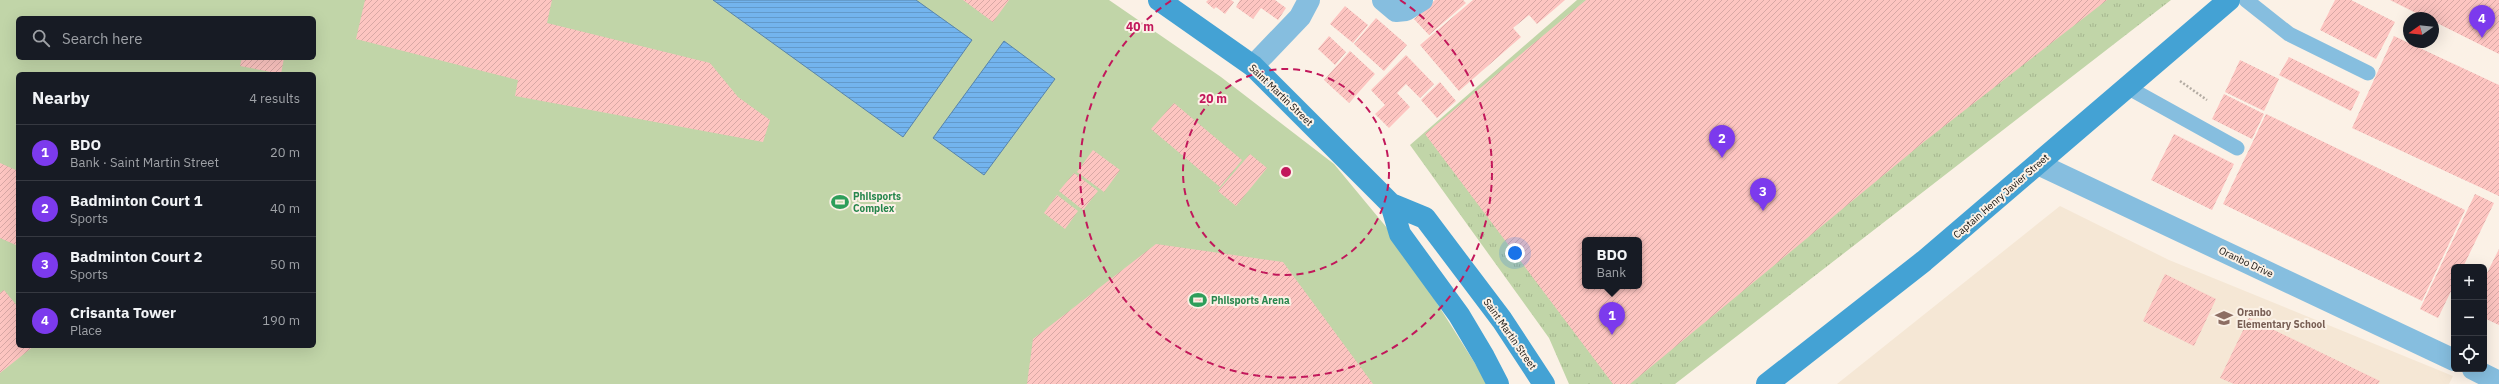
<!DOCTYPE html>
<meta charset="utf-8">
<style>
body{margin:0;font-family:"IBM Plex Sans",sans-serif;background:#242831;color:#f1f3f6}
.controls{position:absolute;right:12px;bottom:12px;display:grid;overflow:hidden;border-radius:6px;box-shadow:0 4px 16px #0002}
.controls button{width:36px;height:36px;display:grid;place-items:center;padding:0;border:0;border-bottom:1px solid #363941;background:#171b24;color:#f1f3f6;font:20px sans-serif}
.compass{position:absolute;left:2403px;top:12px;width:36px;height:36px;border-radius:50%;background:#171b24;box-shadow:0 4px 16px #0002;rotate:255deg}
.you{position:absolute;left:1515px;top:253px;width:14px;height:14px;margin:-10px;border:3px solid #fff;border-radius:50%;background:#1a73e8;box-shadow:0 0 0 6px #1a73e833}
.badge{display:grid;place-items:center;width:26px;height:26px;border-radius:50%;background:#7c3aed;color:#fff;font-size:13px;font-weight:700}
.pin{position:absolute;translate:-50% -33px;filter:drop-shadow(0 1px 2px #0008)}
.pin::after{content:'';position:absolute;top:21px;width:14px;height:12px;background:inherit;clip-path:polygon(0 0,100% 0,50% 100%)}
.popup{position:absolute;left:1582px;top:237px;width:60px;height:52px;box-sizing:border-box;display:grid;place-content:center;border-radius:6px;background:#171b24;filter:drop-shadow(0 1px 3px #0005);font-size:13px;white-space:nowrap;color:#9ea1a6}
.popup b{font-size:15px;color:#f1f3f6}
.popup::after{content:'';position:absolute;left:50%;top:100%;margin-left:-8px;border:8px solid transparent;border-top-color:#171b24}
.list{margin:0;padding:0;list-style:none}
h2{display:flex;justify-content:space-between;align-items:center;height:52px;margin:0;padding:0 16px;font-size:17px}
h2 small{font-size:13px;font-weight:400;color:#9ea1a6}
.list li{display:grid;grid-template-columns:26px 1fr auto;gap:12px;align-items:center;box-sizing:border-box;height:56px;padding:0 16px;border-top:1px solid #363941}
.list b{display:block;font-size:15px;white-space:nowrap}
.list p{margin:0;font-size:13px;white-space:nowrap;color:#9ea1a6}
.list em{font-size:13px;font-style:normal;color:#9ea1a6}
.icon{flex:none;width:22px;height:22px;fill:none;stroke:currentColor;stroke-width:2;stroke-linecap:round;stroke-linejoin:round}
.map{position:relative;flex:none;width:2499px;height:384px;overflow:hidden}
.search{position:absolute;background:#171b24;box-shadow:0 4px 16px #0002;left:16px;top:16px;width:300px;height:44px;display:flex;align-items:center;gap:10px;box-sizing:border-box;padding:0 14px;border-radius:6px;color:#9ea1a6;font-size:15px}
.panel{position:absolute;background:#171b24;box-shadow:0 4px 16px #0002;left:16px;top:72px;width:300px;height:276px;border-radius:6px}
.map>svg:first-child{display:block}
</style>
<div class="map">
<svg width="2499" height="384" viewBox="0 0 2499 384">
<defs>
<pattern id="park-tufts" width="24" height="20" patternUnits="userSpaceOnUse"><rect width="24" height="20" fill="#c1d5a8"/><path d="M3 7l-1-3M5 7V3M7 7l1-3M15 17l-1-3M17 17v-4M19 17l1-3" fill="none" stroke="#a5b68f"/></pattern>
<pattern id="water-rules" width="6" height="5" patternUnits="userSpaceOnUse"><rect width="6" height="5" fill="#73b4ee"/><path d="M0 2.5h6" fill="none" stroke="#639acb"/></pattern>
<pattern id="building-hatch" width="6" height="6" patternUnits="userSpaceOnUse"><rect width="6" height="6" fill="#fdc5c1"/><path d="M-1 1l2-2M0 6l6-6M5 7l2-2" fill="none" stroke="#d8a8a5"/></pattern>
</defs>
<rect width="100%" height="100%" fill="#fbf1e6"/>
<path fill="#f5e7d5" d="M2060,206L2169,260L2453,376L2449,384H1837Z"/>
<path fill="url(#park-tufts)" fill-rule="evenodd" d="M1577,0H2171L1675,384H1569L1549,338L1410,145ZM1585,240H1639V286H1585Z"/>
<path fill="#c1d5a8" fill-rule="evenodd" d="M0,0H1109L1221,77L1334,164L1397,240L1488,384H0ZM18,18H314V58H18ZM18,74H314V346H18Z"/>
<path fill="url(#water-rules)" stroke="#5784ab" d="M713,0H916L972,40L903,137Z
M1004,41L1055,79L984,175L933,138Z"/>
<path fill="url(#building-hatch)" fill-rule="evenodd" d="M365,0H552L547,23L710,63L738,97L770,120L763,142L515,96L518,80L356,39Z
M963,0H1009L993,22Z
M1208,0H1231L1234,2L1225,14L1216,7L1214,9L1206,2Z
M1240,0H1275L1286,8L1278,20L1261,8L1253,19L1236,7Z
M1435,0H1463L1466,3L1429,35L1414,19Z
M1473,0H1565L1537,24L1529,15L1513,28L1521,37L1459,91L1420,45Z
M1586,0H2107L1925,141L1630,384H1613L1425,134ZM1585,240H1639V286H1585Z
M2335,0H2351L2395,22L2376,59L2320,30Z
M2390,0H2499V54L2433,21V18H2426Z
M1345,6L1368,25L1353,43L1330,24Z
M1376,18L1407,45L1384,71L1354,44Z
M1329,36L1346,52L1335,65L1318,49Z
M2394,36L2499,85V196L2352,128Z
M1350,51L1375,74L1349,103L1324,80Z
M1406,55L1434,84L1420,98L1406,84L1397,93L1410,107L1389,128L1375,114L1385,105L1371,90Z
M2289,57L2360,92L2351,111L2279,75Z
M242,58H284L281,74L240,66Z
M2240,60L2279,79L2264,111L2225,92Z
M1440,82L1456,101L1437,118L1421,100Z
M2224,94L2264,114L2252,139L2212,119Z
M1174,103L1242,160L1220,187L1151,129Z
M2266,114L2465,210L2422,301L2223,204Z
M2174,134L2234,164L2212,210L2151,180Z
M1093,150L1120,170L1104,192L1077,172Z
M1250,154L1267,168L1236,206L1218,191Z
M0,163L18,171V246L0,238Z
M1074,173L1098,191L1083,210L1059,191Z
M2475,194L2494,203L2463,267H2454V285L2438,318L2420,309Z
M1057,195L1078,211L1065,229L1044,213Z
M1156,244L1283,262L1373,384H1027L1033,339Z
M2499,249V325L2484,318V279Z
M2165,274L2216,299L2194,346L2143,321Z
M4,290L18,307V346H34L0,373V293Z
M2249,318L2380,381L2378,384H2234L2220,378Z"/>
<g fill="none" stroke-linecap="round" stroke-linejoin="round">
<path stroke="#b4aca3" stroke-width="2.5" stroke-dasharray="2 2" stroke-linecap="butt" d="M2180,81L2207,100"/>
<path stroke="#86bedf" stroke-width="15" d="M2246,0L2289,34L2368,73
M2127,87L2237,148"/>
<path stroke="#86bedf" stroke-width="22" d="M1383,0L1396,11L1406,10L1422,0
M1253,66L1300,17L1309,0
M2038,164L2454,360
M2473,369L2499,382"/>
<path stroke="#44a2d4" stroke-width="22" d="M1159,0L1253,66L1391,204L1425,218L1502,320L1544,384
M1391,204L1400,234L1459,315L1484,357L1498,384
M1767,384L1924,261L2229,0"/>
</g>
<g fill="none" stroke="#c2185b" stroke-width="2" stroke-dasharray="7 5">
<circle cx="1286" cy="172" r="103"/>
<path d="M1400 0A206 206 0 1 1 1172 0"/>
</g>
<defs>
<g id="stadium-bare" transform="scale(1.38)"><path d="M0-5a6.5 5 0 1 0 0 10a6.5 5 0 1 0 0-10ZM-3.5-1.8h7v3.6h-7Z" fill="#2e9e5b" stroke="#fbf1e6" stroke-width="2.5" paint-order="stroke"/></g>
<g id="school-bare" transform="scale(1.38)"><path d="M0-5L7-2L0 1L-7-2ZM-4 1L0 2.5L4 1V4Q0 6-4 4Z" fill="#8d6e63" stroke="#fbf1e6" stroke-width="2.5" paint-order="stroke"/></g>
</defs>
<g fill-rule="evenodd">
<use href="#stadium-bare" x="840" y="202"/>
<use href="#stadium-bare" x="1198" y="300"/>
<use href="#school-bare" x="2224" y="318"/>
</g>
<g text-anchor="middle" dominant-baseline="central" stroke-width="4" stroke-linejoin="round" paint-order="stroke">
<g font-size="10" fill="#17130f" stroke="#fbf1e6">
<text transform="translate(1281 95) rotate(44)">Saint Martin Street</text>
<text transform="translate(2001 196) rotate(-41)">Captain Henry Javier Street</text>
<text transform="translate(2246 262) rotate(25)">Oranbo Drive</text>
<text transform="translate(1510 334) rotate(55)">Saint Martin Street</text>
</g>
<g font-size="10" font-weight="bold" fill="#27864d" stroke="#fbf1e6" text-anchor="start">
<text x="853" y="196">Philsports<tspan x="853" dy="12">Complex</tspan></text>
<text x="1211" y="300">Philsports Arena</text>
</g>
<g font-size="10" font-weight="bold" fill="#785e54" stroke="#fbf1e6" text-anchor="start">
<text x="2237" y="312">Oranbo<tspan x="2237" dy="12">Elementary School</tspan></text>
</g>
</g>
<circle cx="1286" cy="172" r="6" fill="#c2185b" stroke="#fbf1e6" stroke-width="2"/>
<g font-size="12" text-anchor="middle" font-weight="bold" fill="#c2185b" stroke="#fbf1e6" stroke-width="4" stroke-linejoin="round" paint-order="stroke">
<text x="1140" y="31">40 m</text>
<text x="1213" y="103">20 m</text>
</g>
</svg>
<div class="controls">
<button>+</button>
<button>−</button>
<button><svg class="icon" aria-label="locate" viewBox="0 0 24 24"><circle cx="12" cy="12" r="6"/><path d="M12 2v4M12 18v4M2 12h4M18 12h4"/></svg></button>
</div>
<svg class="compass" viewBox="-18 -18 36 36"><path d="M0-13l5 13h-10z" fill="#e53935"/><path d="M0 13l5-13h-10z" fill="#9ea1a6"/></svg>
<div class="you"></div>
<div class="pin badge" style="left:1612px;top:335px">1</div>
<div class="popup"><b>BDO</b>Bank</div>
<div class="pin badge" style="left:1722px;top:158px">2</div>
<div class="pin badge" style="left:1763px;top:211px">3</div>
<div class="pin badge" style="left:2482px;top:38px">4</div>
<div class="search"><svg class="icon" aria-label="search" viewBox="0 0 24 24"><circle cx="10" cy="10" r="6"/><path d="M15 15l6 6"/></svg>Search here</div>
<section class="panel">
<h2>Nearby<small>4 results</small></h2>
<ul class="list">
<li><span class="badge">1</span><div><b>BDO</b><p>Bank · Saint Martin Street</p></div><em>20 m</em></li>
<li><span class="badge">2</span><div><b>Badminton Court 1</b><p>Sports</p></div><em>40 m</em></li>
<li><span class="badge">3</span><div><b>Badminton Court 2</b><p>Sports</p></div><em>50 m</em></li>
<li><span class="badge">4</span><div><b>Crisanta Tower</b><p>Place</p></div><em>190 m</em></li>
</ul>
</section>
</div>
